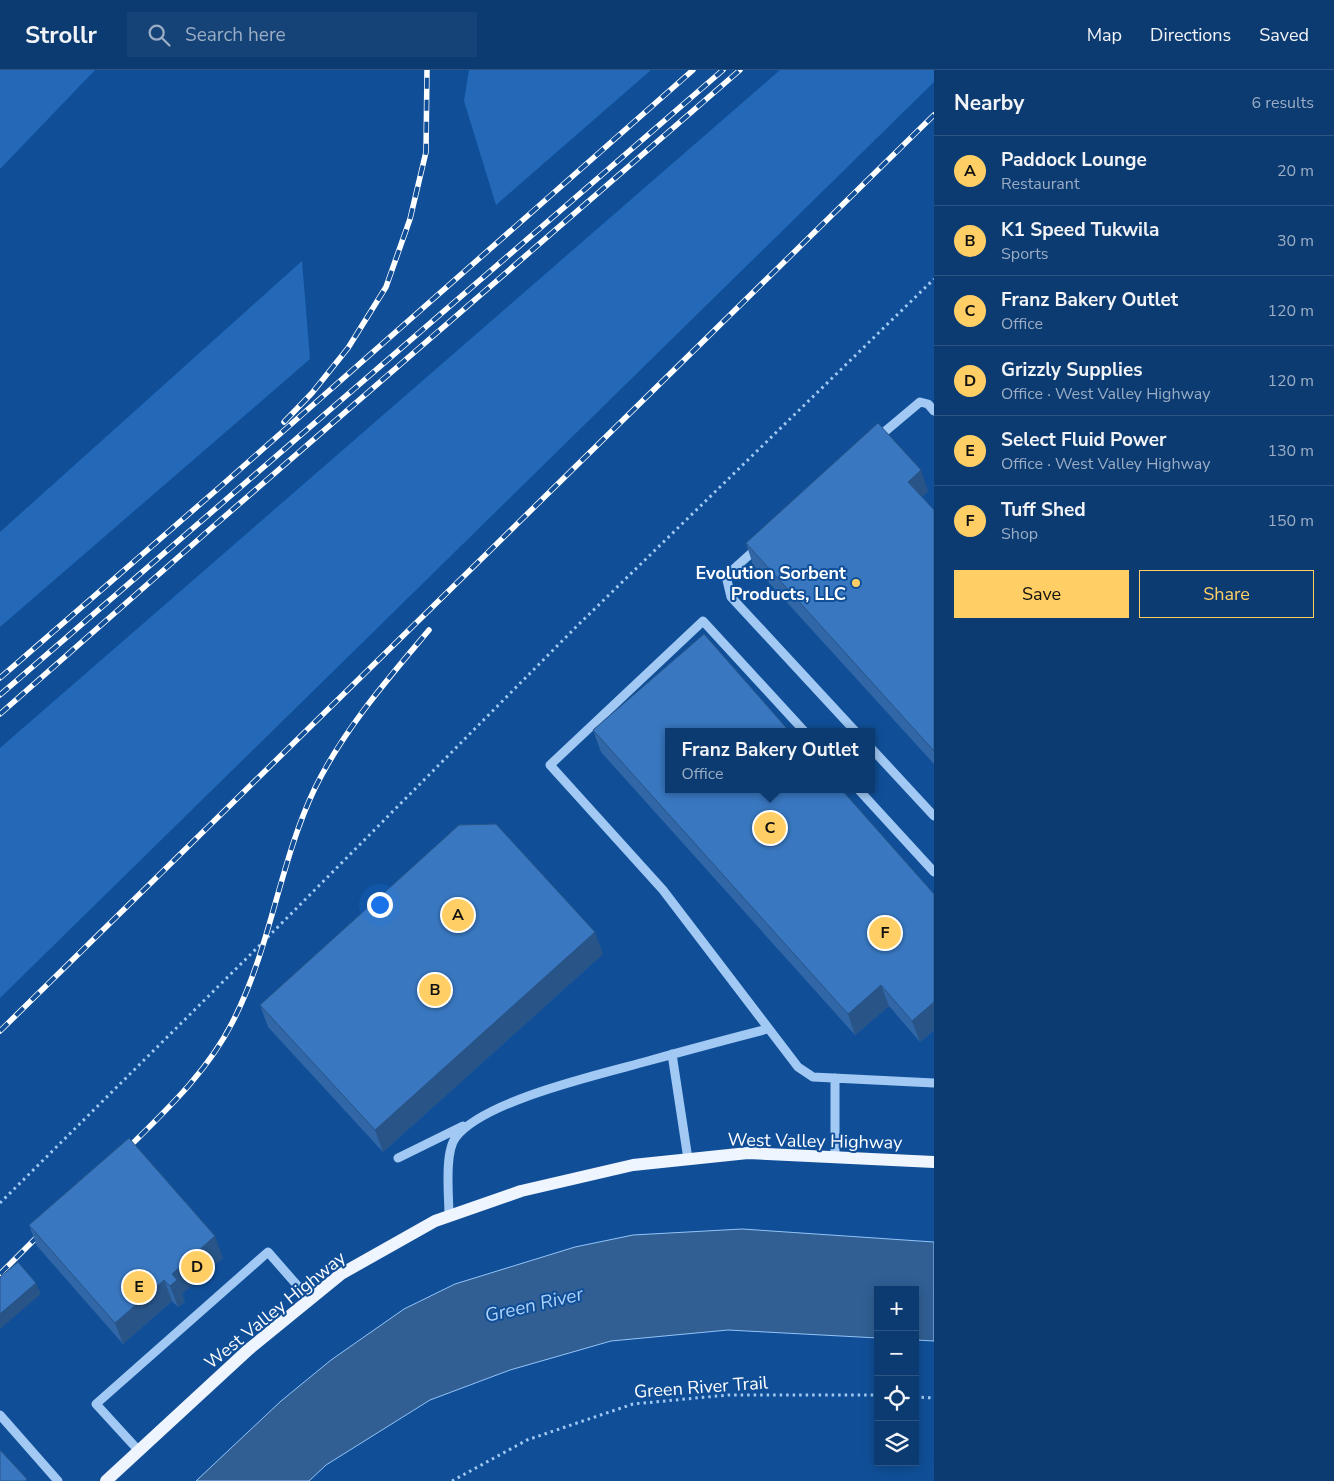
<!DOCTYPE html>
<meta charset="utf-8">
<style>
body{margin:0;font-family:"Nunito Sans",sans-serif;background:#154277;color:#f1f3f6}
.controls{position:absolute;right:15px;bottom:15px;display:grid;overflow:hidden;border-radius:0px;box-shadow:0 2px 12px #0003}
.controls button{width:45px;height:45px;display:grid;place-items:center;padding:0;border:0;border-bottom:1px solid #2c5584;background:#0c3b72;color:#f1f3f6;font:25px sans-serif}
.you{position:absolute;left:379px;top:834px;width:18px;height:18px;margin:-12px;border:4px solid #fff;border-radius:50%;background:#1a73e8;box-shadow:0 0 0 8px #1a73e833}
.badge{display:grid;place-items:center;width:32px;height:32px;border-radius:50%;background:#ffcf65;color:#111;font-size:16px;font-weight:700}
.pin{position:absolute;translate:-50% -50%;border:2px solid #fff;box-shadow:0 1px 5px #0006}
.popup{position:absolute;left:665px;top:658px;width:210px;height:65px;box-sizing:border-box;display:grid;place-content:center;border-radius:0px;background:#0c3b72;filter:drop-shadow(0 1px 4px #0005);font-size:16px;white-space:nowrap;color:#9aadc4}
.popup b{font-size:19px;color:#f1f3f6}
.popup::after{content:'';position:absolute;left:50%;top:100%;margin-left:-10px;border:10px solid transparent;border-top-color:#0c3b72}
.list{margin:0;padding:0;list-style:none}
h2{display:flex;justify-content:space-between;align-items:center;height:65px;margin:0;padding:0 20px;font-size:21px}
h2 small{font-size:16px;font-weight:400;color:#9aadc4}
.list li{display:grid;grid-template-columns:32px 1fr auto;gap:15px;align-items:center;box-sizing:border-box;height:70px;padding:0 20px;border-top:1px solid #2c5584}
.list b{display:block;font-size:19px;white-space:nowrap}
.list p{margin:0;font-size:16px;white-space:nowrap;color:#9aadc4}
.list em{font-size:16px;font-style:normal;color:#9aadc4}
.actions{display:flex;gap:10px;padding:15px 20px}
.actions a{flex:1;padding:11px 0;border:1px solid #ffcf65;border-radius:0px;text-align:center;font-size:18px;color:#ffcf65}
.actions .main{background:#ffcf65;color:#111}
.icon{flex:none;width:28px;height:28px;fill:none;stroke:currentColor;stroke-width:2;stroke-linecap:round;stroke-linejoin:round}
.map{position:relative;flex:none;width:934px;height:1411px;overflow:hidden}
header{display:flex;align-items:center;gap:30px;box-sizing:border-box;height:70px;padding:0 25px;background:#0c3b72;border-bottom:1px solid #2c5584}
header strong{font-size:24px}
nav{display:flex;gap:28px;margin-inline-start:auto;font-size:18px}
.search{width:350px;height:45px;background:#154277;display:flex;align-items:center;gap:12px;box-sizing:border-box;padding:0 18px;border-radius:0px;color:#9aadc4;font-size:19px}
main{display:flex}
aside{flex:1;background:#0c3b72}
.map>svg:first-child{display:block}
</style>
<header>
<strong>Strollr</strong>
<div class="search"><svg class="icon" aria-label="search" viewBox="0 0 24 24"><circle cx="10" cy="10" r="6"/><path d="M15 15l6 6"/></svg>Search here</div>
<nav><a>Map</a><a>Directions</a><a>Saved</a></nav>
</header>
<main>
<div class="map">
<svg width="934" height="1411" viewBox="0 0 934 1411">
<rect width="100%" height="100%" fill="#104f98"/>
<path fill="#2369b8" d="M0,0H95L0,99Z
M469,0H651L496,135L464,31Z
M780,0H934V12L0,928V678Z
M302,191L310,289L0,557V462Z"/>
<path fill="#315f94" stroke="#93c4f8" d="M742,1159L934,1172V1271L915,1270V1220H878V1268L728,1260L611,1271L510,1300L430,1330L326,1395L309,1411H196L281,1331L331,1290L404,1239L455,1214L575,1177L633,1165Z"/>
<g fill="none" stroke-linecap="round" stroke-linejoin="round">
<path stroke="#a1c9f4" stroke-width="3" stroke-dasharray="2.5 4" stroke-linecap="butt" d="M0,1133L265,870L576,557L934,209
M915,1327L934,1328
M452,1411L527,1370L633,1334L728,1325H878"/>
<path stroke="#a1c9f4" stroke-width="9" d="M876,369L920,332L928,334L934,341
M758,477L726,506L731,527L856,662
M805,662L703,551L550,695L663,820L798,997L813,1007L934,1013
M871,678L934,746
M858,719L934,802
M672,984L688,1089
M835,1087V1008
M398,1088L463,1056
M449,1146C449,1126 444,1082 456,1067C485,1030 601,1004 648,991C688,980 728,969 768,959
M0,1345L58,1411
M139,1381L96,1334L268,1182L310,1230"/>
<path stroke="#eff5ff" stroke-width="12" d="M106,1411L248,1280L341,1204L435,1151L521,1121L633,1095L748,1083L934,1092"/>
<g stroke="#fff" stroke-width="5.5">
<path id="rail" d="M284,352L312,323L348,278L386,217L410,149L426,82L427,0
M0,608L221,416L693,0
M0,625L723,0
M0,644L216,454L740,0
M0,961L934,45
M124,1082C164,1042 206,1004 232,953C271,878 279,793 315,718C344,659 387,610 429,560
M0,1204L45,1159"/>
</g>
<use href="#rail" stroke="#104f98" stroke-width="4" stroke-dasharray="11" stroke-linecap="butt"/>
</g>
<path fill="#3167a6" d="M928,421L922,427L934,440V694L753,495L746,473Z
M593,660L934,824V960L920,972L889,936L855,965L601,682Z
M603,884L383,1082L268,957L260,935Z
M29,1155L223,1188L182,1224L185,1232L178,1237L172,1231L123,1274L37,1176Z"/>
<path fill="#285487" d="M921,400L928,421L916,433L908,412Z
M595,862L603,884L383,1082L375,1060Z
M881,915L889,936L855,965L848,944Z
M934,932V960L920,972L912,951Z
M215,1166L223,1188L182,1224L185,1232L178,1237L170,1216L172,1204Z
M164,1210L172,1231L123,1274L115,1253Z
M36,1213L41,1224L0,1259V1244Z"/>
<path fill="#3978c1" stroke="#285487" d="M878,353L921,400L908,412L934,440V681L746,473Z
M704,564L790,662H669V719H841L934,824V932L912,951L881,915L848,944L593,660Z
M496,754L595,862L375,1060L260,935L459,755Z
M129,1068L215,1166L172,1204L177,1210L170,1216L164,1210L115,1253L29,1155Z
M18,1192L36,1213L0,1244V1207Z
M0,1380L27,1409L25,1411H0Z"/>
<circle fill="#ffcf65" stroke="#104f98" stroke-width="2" cx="856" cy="513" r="5"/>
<g text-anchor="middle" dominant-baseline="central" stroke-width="4" stroke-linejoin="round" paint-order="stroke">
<g font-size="18" font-weight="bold" fill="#fff" stroke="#104f98" text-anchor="end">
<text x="846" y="503">Evolution Sorbent<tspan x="846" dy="21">Products, LLC</tspan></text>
</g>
<g font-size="18" fill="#fff" stroke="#104f98">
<text transform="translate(815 1071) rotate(1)">West Valley Highway</text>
<text transform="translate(275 1240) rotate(-39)">West Valley Highway</text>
<text transform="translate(701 1317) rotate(-4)">Green River Trail</text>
</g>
<g font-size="19" font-style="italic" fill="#aed3fb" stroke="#104f98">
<text transform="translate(534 1235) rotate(-13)">Green River</text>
</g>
</g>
</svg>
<div class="controls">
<button>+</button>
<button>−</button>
<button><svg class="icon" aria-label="locate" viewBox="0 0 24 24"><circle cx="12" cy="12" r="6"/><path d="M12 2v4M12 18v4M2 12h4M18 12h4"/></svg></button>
<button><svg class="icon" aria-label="layers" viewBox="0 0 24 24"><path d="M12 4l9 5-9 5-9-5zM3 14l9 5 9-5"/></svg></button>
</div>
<div class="you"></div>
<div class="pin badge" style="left:458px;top:845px">A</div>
<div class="pin badge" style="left:435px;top:920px">B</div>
<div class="pin badge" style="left:770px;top:758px">C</div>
<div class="popup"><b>Franz Bakery Outlet</b>Office</div>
<div class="pin badge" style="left:197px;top:1197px">D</div>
<div class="pin badge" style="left:139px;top:1217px">E</div>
<div class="pin badge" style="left:885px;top:863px">F</div>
</div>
<aside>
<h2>Nearby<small>6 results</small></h2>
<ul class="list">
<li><span class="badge">A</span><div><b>Paddock Lounge</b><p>Restaurant</p></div><em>20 m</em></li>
<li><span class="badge">B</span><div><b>K1 Speed Tukwila</b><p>Sports</p></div><em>30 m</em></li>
<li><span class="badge">C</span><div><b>Franz Bakery Outlet</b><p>Office</p></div><em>120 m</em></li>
<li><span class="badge">D</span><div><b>Grizzly Supplies</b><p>Office · West Valley Highway</p></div><em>120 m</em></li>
<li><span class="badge">E</span><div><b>Select Fluid Power</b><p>Office · West Valley Highway</p></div><em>130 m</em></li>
<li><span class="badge">F</span><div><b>Tuff Shed</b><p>Shop</p></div><em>150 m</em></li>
</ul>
<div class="actions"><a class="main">Save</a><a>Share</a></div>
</aside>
</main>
